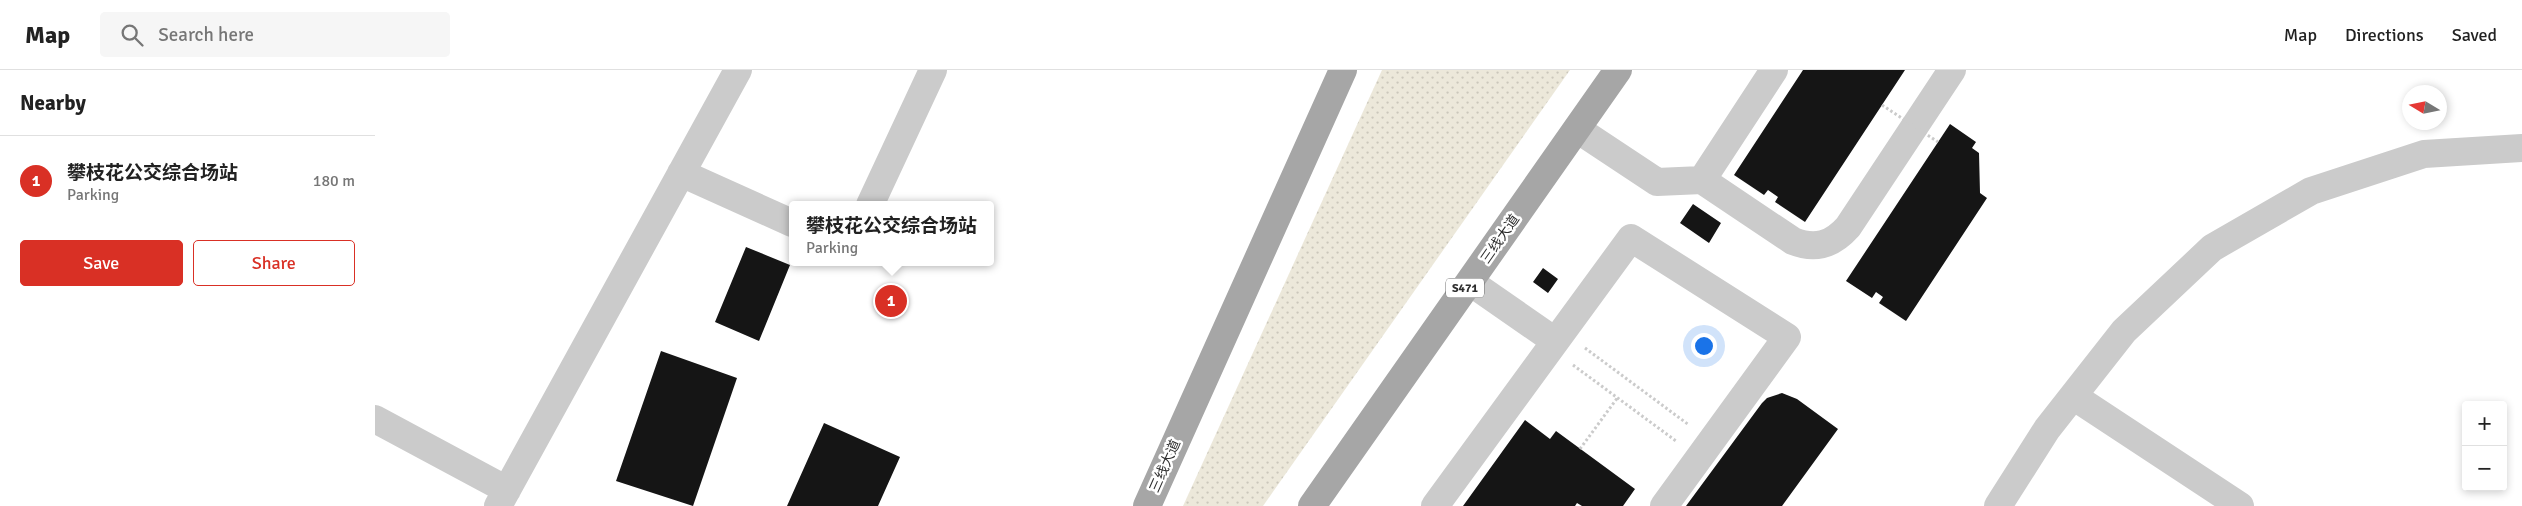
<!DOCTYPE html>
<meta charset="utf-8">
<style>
body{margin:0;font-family:Signika,"Noto Sans SC",sans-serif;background:#f6f6f6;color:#222}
.controls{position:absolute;right:15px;bottom:15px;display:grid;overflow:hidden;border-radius:5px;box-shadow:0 2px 8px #0003}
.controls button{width:45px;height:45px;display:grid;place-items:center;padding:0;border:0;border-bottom:1px solid #e0e0e0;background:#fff;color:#222;font:25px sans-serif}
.compass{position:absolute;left:2027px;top:15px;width:45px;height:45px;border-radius:50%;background:#fff;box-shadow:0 2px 8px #0003;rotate:280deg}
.you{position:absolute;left:1328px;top:275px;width:18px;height:18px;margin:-12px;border:4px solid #fff;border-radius:50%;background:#1a73e8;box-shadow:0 0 0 8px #1a73e833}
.badge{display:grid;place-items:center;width:32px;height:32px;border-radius:50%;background:#d93025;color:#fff;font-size:16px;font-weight:700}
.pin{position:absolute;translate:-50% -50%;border:2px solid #fff;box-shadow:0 1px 5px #0006}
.popup{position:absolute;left:414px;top:131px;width:205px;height:65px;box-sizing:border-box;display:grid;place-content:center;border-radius:5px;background:#fff;filter:drop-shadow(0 1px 4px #0005);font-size:16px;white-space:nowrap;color:#767676}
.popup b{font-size:19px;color:#222}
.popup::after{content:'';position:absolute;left:50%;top:100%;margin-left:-10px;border:10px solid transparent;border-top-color:#fff}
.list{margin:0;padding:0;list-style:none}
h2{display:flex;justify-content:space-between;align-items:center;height:65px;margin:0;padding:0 20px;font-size:21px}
h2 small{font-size:16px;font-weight:400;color:#767676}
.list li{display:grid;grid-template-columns:32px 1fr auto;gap:15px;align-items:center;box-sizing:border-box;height:90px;padding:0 20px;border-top:1px solid #e0e0e0}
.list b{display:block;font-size:19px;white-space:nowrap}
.list p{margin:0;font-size:16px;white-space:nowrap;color:#767676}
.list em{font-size:16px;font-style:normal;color:#767676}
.actions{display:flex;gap:10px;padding:15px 20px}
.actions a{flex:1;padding:11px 0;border:1px solid #d93025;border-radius:5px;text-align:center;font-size:18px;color:#d93025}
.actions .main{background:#d93025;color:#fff}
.icon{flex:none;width:28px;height:28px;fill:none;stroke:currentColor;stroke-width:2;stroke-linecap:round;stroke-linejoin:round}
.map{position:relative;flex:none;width:2147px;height:436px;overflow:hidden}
header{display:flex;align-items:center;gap:30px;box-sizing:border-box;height:70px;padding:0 25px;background:#fff;border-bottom:1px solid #e0e0e0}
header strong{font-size:24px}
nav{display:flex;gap:28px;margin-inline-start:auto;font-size:18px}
.search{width:350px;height:45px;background:#f6f6f6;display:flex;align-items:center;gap:12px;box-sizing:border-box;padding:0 18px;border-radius:5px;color:#767676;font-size:19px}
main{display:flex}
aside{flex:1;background:#fff}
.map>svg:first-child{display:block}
</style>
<header>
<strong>Map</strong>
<div class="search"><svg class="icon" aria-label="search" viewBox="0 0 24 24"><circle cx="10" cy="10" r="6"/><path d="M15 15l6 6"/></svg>Search here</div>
<nav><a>Map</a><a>Directions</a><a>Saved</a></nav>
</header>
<main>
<aside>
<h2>Nearby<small></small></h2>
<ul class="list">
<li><span class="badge">1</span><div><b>攀枝花公交综合场站</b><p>Parking</p></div><em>180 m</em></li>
</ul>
<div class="actions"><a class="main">Save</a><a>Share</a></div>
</aside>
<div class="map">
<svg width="2147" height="436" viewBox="0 0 2147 436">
<defs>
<pattern id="garden-dots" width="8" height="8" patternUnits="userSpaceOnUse" patternTransform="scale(1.25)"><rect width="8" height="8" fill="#ece8da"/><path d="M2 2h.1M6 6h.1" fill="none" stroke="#cbc7bb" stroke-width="1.8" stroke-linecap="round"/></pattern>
</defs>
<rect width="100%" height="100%" fill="#fff"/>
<path fill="url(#garden-dots)" d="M1007,0H1195L888,436H808Z"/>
<path fill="#151515" d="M1428,0H1530L1430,152L1400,132L1403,127L1393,120L1389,125L1359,105Z
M1575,54L1601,72L1597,78L1604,83L1605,123L1612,128L1531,251L1504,233L1508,227L1501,222L1497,228L1471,211Z
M1318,134L1346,153L1334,173L1305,153Z
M371,177L415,195L384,271L340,252Z
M1168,198L1183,209L1173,223L1158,212Z
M286,281L362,308L318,436L241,411Z
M1407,323L1422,329L1463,359L1407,436H1311L1387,333L1392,328Z
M1150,350L1175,369L1181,361L1260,419L1248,436H1207L1202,433L1200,436H1088Z
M449,353L525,387L503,436H412Z"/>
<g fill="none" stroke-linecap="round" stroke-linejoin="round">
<path stroke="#cbcbcb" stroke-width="3" stroke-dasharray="2.5 2.5" stroke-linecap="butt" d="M1210,278L1314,355
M1198,295L1301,371
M1205,379L1243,327"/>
<path stroke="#cbcbcb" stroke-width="28" d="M1202,59L1282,112L1327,110L1418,171C1440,180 1457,175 1473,157L1577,0
M306,103L417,153
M1327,110L1399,0
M495,135L558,0
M1095,212L1180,271
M1698,326L1865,436
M0,349L132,420
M123,436L363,0
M1060,436L1256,168L1412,267L1289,436
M1623,436L1672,359L1749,261L1837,178L1936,121L2049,84L2147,78"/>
<path stroke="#a6a6a6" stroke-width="28" d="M772,436L968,0
M937,436L1243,0"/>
<path stroke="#cbcbcb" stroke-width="3" stroke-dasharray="2.5 2.5" stroke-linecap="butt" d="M1507,35L1563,72"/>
</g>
<g text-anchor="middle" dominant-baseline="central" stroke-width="5" stroke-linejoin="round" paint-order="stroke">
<rect fill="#fff" stroke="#6d6d6d" stroke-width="1" x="1071" y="208.5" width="38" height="19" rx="4"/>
<g font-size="12" font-weight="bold" fill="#2e2e2e">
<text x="1090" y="218">S471</text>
</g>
<g font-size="14" fill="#2e2e2e" stroke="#fff">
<text transform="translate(1125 169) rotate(-55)">三线大道</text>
<text transform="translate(790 396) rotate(-66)">三线大道</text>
</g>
</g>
</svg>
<div class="controls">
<button>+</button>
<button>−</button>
</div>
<svg class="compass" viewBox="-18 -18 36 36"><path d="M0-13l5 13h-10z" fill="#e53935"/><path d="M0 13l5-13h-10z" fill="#767676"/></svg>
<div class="you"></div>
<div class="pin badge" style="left:516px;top:231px">1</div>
<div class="popup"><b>攀枝花公交综合场站</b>Parking</div>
</div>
</main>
